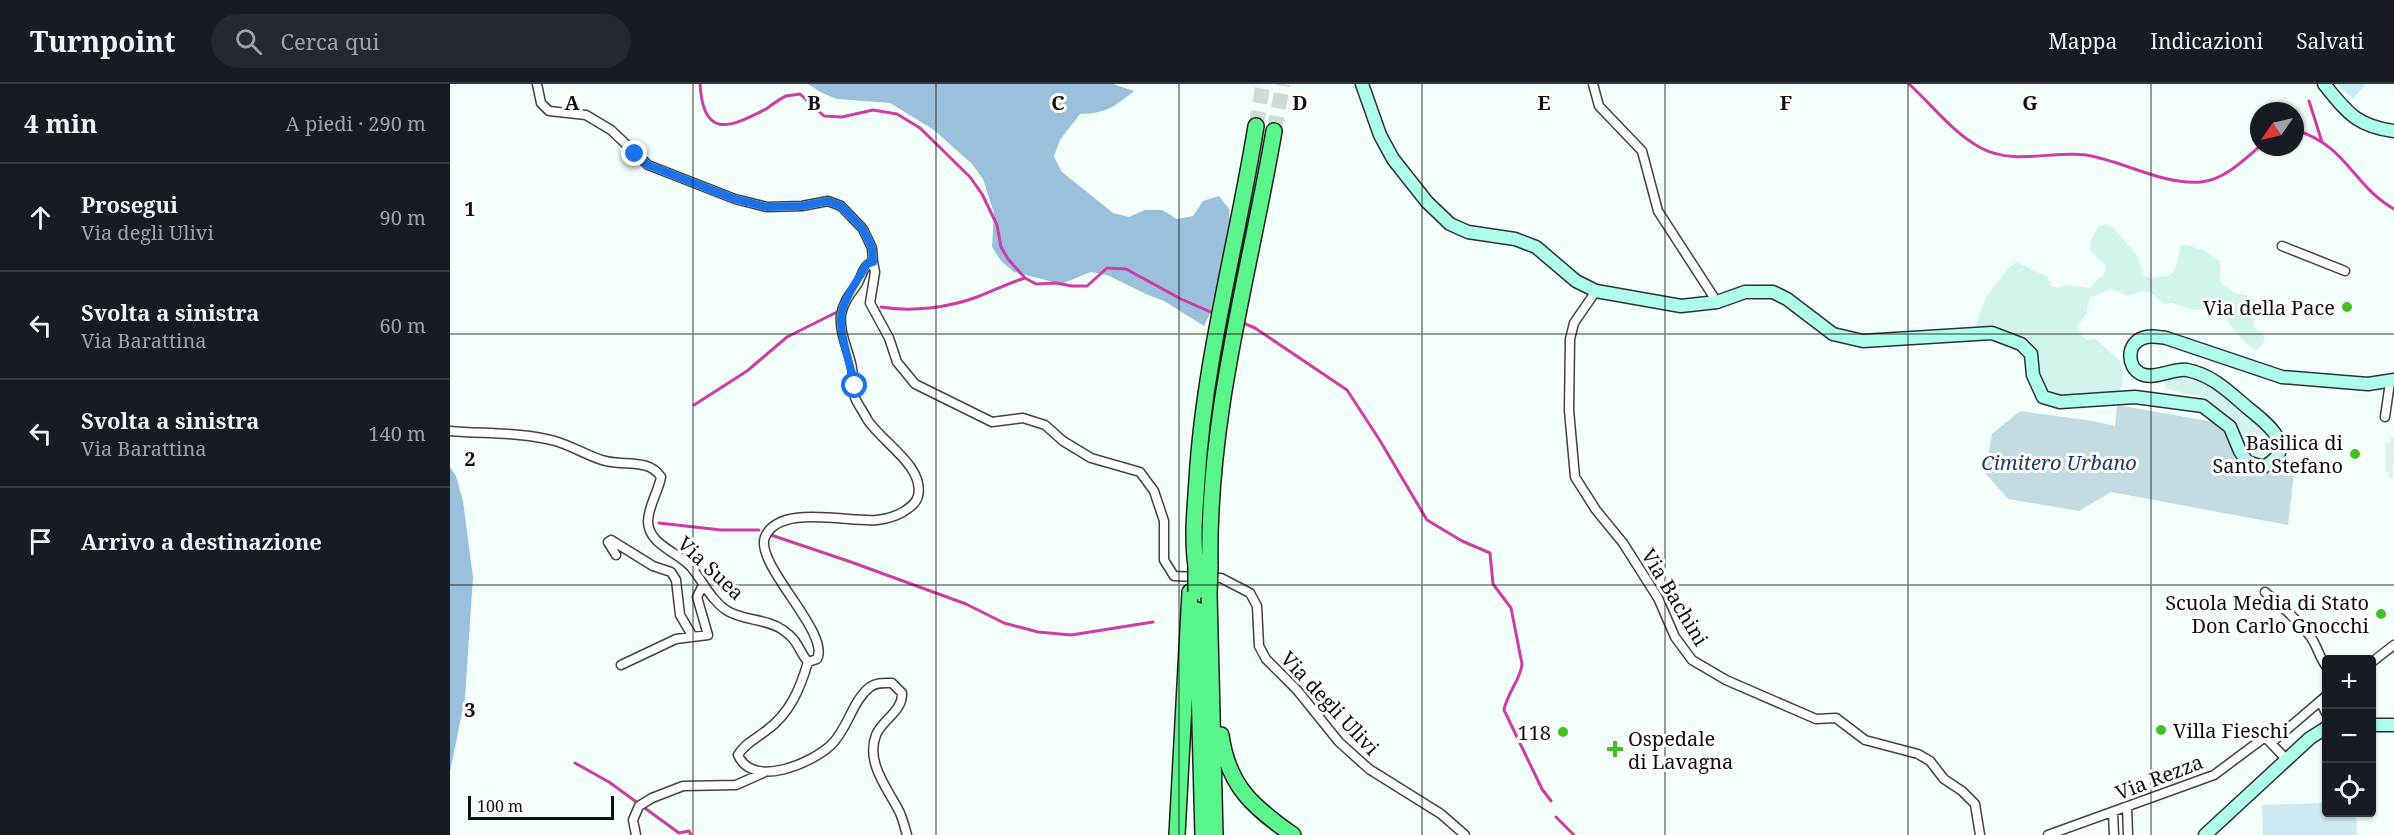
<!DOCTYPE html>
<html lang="it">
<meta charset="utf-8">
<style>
body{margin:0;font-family:"Noto Serif",serif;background:#242831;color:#f1f3f6}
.controls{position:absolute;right:18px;bottom:18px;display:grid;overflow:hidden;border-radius:6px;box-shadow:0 2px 4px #0004}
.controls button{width:54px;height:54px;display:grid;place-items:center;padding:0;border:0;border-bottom:2px solid #363941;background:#171b24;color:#f1f3f6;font:30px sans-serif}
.compass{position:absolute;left:1800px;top:18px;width:54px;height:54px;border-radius:50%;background:#171b24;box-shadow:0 2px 4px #0004;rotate:236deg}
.scale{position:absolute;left:18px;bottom:15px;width:146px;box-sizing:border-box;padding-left:6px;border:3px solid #0f0f0f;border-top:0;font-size:16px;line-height:21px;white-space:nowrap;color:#0f0f0f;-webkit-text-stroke:4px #fff;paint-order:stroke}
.stop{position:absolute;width:18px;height:18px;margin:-14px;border:4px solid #1a73e8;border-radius:50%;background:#fff}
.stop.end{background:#1a73e8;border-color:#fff;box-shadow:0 2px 6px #0008}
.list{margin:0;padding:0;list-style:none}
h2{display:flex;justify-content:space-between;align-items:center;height:78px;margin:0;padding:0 24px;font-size:26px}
h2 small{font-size:20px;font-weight:400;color:#9ea1a6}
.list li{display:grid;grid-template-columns:39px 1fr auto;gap:18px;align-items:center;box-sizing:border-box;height:108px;padding:0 24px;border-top:2px solid #363941}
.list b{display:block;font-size:22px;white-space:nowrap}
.list p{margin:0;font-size:20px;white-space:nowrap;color:#9ea1a6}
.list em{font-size:20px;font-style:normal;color:#9ea1a6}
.icon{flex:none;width:33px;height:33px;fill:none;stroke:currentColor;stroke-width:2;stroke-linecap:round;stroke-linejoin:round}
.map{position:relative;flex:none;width:1944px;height:751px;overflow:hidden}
header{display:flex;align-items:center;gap:36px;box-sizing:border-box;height:84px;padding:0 30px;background:#171b24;border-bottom:2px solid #363941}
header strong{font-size:28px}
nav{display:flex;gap:33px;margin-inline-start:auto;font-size:21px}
.search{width:420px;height:54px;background:#242831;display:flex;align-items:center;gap:15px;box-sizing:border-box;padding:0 21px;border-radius:33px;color:#9ea1a6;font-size:22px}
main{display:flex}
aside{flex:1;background:#171b24}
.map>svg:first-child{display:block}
</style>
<header>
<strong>Turnpoint</strong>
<div class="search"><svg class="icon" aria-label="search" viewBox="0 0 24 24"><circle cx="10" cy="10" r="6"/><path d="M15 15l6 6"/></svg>Cerca qui</div>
<nav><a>Mappa</a><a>Indicazioni</a><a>Salvati</a></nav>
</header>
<main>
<aside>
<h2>4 min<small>A piedi · 290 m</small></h2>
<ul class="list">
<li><svg class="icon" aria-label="ahead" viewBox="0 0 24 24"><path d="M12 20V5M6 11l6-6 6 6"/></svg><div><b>Prosegui</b><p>Via degli Ulivi</p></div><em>90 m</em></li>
<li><svg class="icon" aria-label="left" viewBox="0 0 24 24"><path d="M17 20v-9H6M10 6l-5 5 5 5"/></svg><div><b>Svolta a sinistra</b><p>Via Barattina</p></div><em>60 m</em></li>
<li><svg class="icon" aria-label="left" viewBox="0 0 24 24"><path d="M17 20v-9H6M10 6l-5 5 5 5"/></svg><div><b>Svolta a sinistra</b><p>Via Barattina</p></div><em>140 m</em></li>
<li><svg class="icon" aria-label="arrive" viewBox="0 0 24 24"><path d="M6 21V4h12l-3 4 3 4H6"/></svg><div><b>Arrivo a destinazione</b></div></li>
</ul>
</aside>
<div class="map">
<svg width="1944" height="751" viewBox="0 0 1944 751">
<rect width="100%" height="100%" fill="#f2fffb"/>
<path fill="#d1f5ed" d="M1656,140L1663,143L1685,169L1689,175L1693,191L1702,194L1718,192L1725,186L1731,161H1739L1755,167L1769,177L1771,184L1769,192L1772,200L1785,209L1801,212L1807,218L1803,242L1815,253L1813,260L1807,266L1803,265L1791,254L1775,234L1761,225L1744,226L1722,219L1714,220L1701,209L1693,207L1678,212L1662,205L1640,214L1636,230L1627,243L1630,250L1637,256L1646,255L1670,277L1673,294L1672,302L1668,309L1605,315L1592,305L1582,265L1573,254L1559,247L1538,243L1524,245L1536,213L1560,182L1567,178L1598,193L1600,201L1607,204L1616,201L1640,204L1648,194L1653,193L1656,181L1640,167V158L1648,143Z
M1731,293L1756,300L1771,308L1819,347L1825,358L1823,366L1809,375L1801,372L1779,332L1753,313L1716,305L1714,296Z"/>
<path fill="#9ac0db" d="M358,0H663L684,7C664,23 657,29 630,30L610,56L604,72L611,87L663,129L679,133L695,126H712L727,135L743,132L753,117L769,112L779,125L780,141L764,221L754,242L714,217L698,211L657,191L641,188L611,200L564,188L551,177L542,163L544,129L533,95L522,80L484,46L440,19L387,15L372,9Z
M0,383L6,392L13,417L23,493L15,614L0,688Z"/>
<path fill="#c2dce2" d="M1667,321L1764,338L1778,352L1787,384L1844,389L1838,441L1661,408L1629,427L1558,415L1535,389L1542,350L1570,327L1643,337L1665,342Z"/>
<path fill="#cceaf1" d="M1886,0H1916L1903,15Z
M1876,719V728L1906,729L1907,751H1813L1812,721Z"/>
<path fill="#e0f0e9" d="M1940,354H1944L1943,394H1939V389L1936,388V359H1940Z"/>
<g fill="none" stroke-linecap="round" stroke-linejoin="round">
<path stroke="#ce3ca8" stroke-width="3" d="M250,0C253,54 278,45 316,25C322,21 329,15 336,12C340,11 345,11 350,10L374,32L392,33L423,26L447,30L470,44L520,93L532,110L547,141L551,163L558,175L575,194L586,200L606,199L622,202H637L657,184L676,185L731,215L765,230
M1459,0C1482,21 1503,49 1531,64C1565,82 1603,66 1636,71C1674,77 1711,101 1751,98C1773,96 1793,77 1809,63
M1859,17L1872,58
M1845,46C1897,61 1902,101 1944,125
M431,223C461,228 498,224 527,213C543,207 558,199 575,194
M791,238L805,244L897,306L929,355L977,436L1012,457L1040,469L1043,500L1061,524L1072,580C1071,595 1057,609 1054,626L1092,705L1101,717
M244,321L297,287L337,253L387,228
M209,439L271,446H309
M321,451L401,478L516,520L554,539L588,548L621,551L703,538
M125,679L159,698L229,749L239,747L241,751
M1106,733L1124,751"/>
<path stroke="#d0dbd8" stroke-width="15" stroke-dasharray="15 8" stroke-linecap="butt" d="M806,42L813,0
M824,47L833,0"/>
<g stroke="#424242" stroke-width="11">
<path id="street" d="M87,0L91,19L99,27L136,31L161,46L198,81L285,115L317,123L352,122L378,117L391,122L413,145L422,164L423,178
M1143,0L1149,22L1192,67L1208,127L1267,218
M1832,162L1895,187
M1146,207L1124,239L1120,255L1119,326L1125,393L1146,426L1173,459L1208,514L1225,553L1242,576L1276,596L1366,635L1386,634L1415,656L1468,670L1480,677L1494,695L1512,707L1525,720L1530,751
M1935,333L1940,298
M0,347C34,350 72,348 105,357C122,362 136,371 152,376C172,383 198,373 211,393C208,409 198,422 198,438C199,461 228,468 241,483C253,497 260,515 276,526C292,537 316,534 333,546C349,557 348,566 358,578C350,605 340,629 317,646C307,654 294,660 288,671C303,705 362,679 381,661C398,645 402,617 420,603C427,598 434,599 442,599L452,609C453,627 432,636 426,651C415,679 439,706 450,729C453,736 455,744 457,751
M166,471L158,458L161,456L203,482L221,488L226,496L230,531L243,553
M1815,508C1831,521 1847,536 1860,552C1867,561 1869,573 1876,582
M358,578L367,575C381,549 304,480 315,453C329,419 400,439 427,436C436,435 446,432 453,428C459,424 466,420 468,412C475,382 431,358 417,335C414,329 409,322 406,316C402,307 404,294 402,284C399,267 389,249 391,231C393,218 401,209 408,199C412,191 414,180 423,178L425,188L420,219L439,254L447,278L465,300L542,338L573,334L595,341L613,357L641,374L690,388L704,407L714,437V476L724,492L771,494L800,509L807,522L809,562L816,575L847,606L889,658L919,685L991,730L1015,751
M1922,578L1944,561
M171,581L226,555L258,551L247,513L253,501
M1870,617L1876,629
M1821,659L1876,612
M1677,723L1678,751
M1663,729L1664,751
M186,751L183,736L189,722L202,714L233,702L286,701L313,689
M1598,751L1764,691L1815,653L1837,676"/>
</g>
<g stroke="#313131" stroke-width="15">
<path id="secondary" d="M912,0L930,51L943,75L977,118L1000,140L1018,148L1065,155L1086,163L1126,197L1146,207L1231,222L1267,218L1295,208H1323L1337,215L1383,250L1413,257L1542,249L1571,260L1581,270L1583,291L1593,313L1610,318L1685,313L1753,322L1780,343L1790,367L1797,378L1813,383C1850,365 1818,340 1799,325C1780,309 1763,291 1737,286C1723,284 1705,296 1691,290C1676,282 1677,259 1693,254C1700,251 1708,253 1716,254L1832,293L1918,300L1944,296
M1874,0C1897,28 1906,42 1944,47
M1922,641H1944
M1755,751L1860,654L1876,644"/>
</g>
<g stroke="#202020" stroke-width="18">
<path id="highway" d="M746,482C742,454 745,425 747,396C754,276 787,160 806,42
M760,482C757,334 799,192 824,47
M759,510L765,751
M747,526L753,751
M771,651C778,702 803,723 843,751
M727,751L740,508"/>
</g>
<use href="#street" stroke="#fff" stroke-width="8"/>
<use href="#secondary" stroke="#adffeb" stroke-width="12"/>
<use href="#highway" stroke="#5af58b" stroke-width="15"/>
<g stroke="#202020" stroke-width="18" stroke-linecap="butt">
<path id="highway-bridge" d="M746,482V508
M759,510L760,482"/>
</g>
<use href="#highway-bridge" stroke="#5af58b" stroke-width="15"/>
</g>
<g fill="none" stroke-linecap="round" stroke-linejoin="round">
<path stroke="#1a73e8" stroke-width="8" d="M185,70L198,81L285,115L317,123L352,122L378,117L391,122L413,145L422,164L423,178L417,180C409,195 396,210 392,227C387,246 401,281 405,302"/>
</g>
<path fill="none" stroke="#0f0f0f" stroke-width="1.5" stroke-opacity="0.55" d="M243,0V751M486,0V751M729,0V751M972,0V751M1215,0V751M1458,0V751M1701,0V751M0,250H1944M0,501H1944"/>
<g fill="#42c125" stroke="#fff" stroke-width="2">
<circle cx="1897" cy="223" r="6"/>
<circle cx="1905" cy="370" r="6"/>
<circle cx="1931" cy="530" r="6"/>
<circle cx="1711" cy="646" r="6"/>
<circle cx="1113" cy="648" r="6"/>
<path d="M1162 656h6v6h6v6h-6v6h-6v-6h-6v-6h6z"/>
</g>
<g text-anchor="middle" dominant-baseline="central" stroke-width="6" stroke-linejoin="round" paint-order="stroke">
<g font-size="20" fill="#0f0f0f" stroke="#fff" text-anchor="end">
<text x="1885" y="223">Via della Pace</text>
<text x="1893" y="358">Basilica di<tspan x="1893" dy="23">Santo Stefano</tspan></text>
<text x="1919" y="518">Scuola Media di Stato<tspan x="1919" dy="23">Don Carlo Gnocchi</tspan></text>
<text x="1723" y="646" text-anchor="start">Villa Fieschi</text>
<text x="1101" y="648">118</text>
<text x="1178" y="654" text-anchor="start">Ospedale<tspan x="1178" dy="23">di Lavagna</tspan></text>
</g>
<g font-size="20" font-style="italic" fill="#1e3868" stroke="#fff">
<text x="1609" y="378">Cimitero Urbano</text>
</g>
<g font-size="20" fill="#0f0f0f" stroke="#fff">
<text transform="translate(261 484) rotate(43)">Via Suea</text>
<text transform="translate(1225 513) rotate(59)">Via Bachini</text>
<text transform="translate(880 619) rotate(47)">Via degli Ulivi</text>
<text transform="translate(1709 693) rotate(-21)">Via Rezza</text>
</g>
</g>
<g font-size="20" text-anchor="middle" font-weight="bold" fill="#0f0f0f" stroke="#fff" stroke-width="6" stroke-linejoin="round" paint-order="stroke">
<text x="122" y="26">A</text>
<text x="364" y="26">B</text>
<text x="608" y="26">C</text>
<text x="850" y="26">D</text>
<text x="1094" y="26">E</text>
<text x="1336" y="26">F</text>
<text x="1580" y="26">G</text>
<text x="20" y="132">1</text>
<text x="20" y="382">2</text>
<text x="20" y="633">3</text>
</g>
</svg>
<div class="controls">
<button>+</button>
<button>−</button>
<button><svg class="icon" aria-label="locate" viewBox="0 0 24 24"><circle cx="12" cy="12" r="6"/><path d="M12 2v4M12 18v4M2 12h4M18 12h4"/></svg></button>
</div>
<svg class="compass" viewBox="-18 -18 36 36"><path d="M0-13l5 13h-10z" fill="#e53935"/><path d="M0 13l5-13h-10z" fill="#9ea1a6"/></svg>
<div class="scale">100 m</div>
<div class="stop" style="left:405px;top:302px"></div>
<div class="stop end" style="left:185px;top:70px"></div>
</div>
</main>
